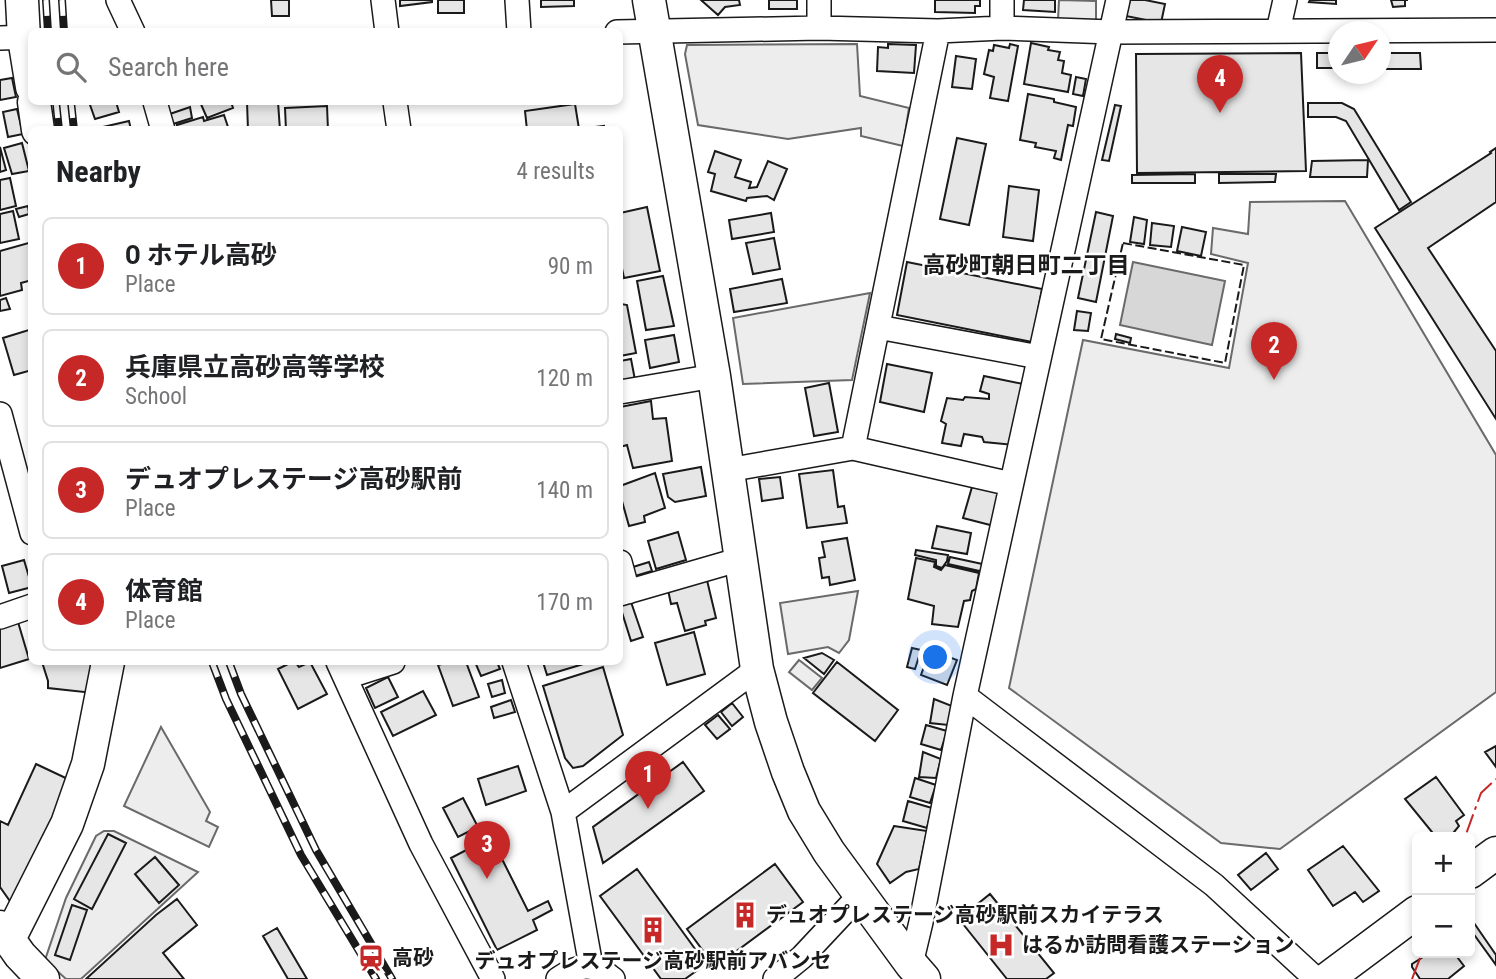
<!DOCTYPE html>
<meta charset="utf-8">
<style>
body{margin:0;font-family:"Roboto Condensed","Noto Sans JP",sans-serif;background:#f6f6f6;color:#202124}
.controls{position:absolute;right:21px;bottom:21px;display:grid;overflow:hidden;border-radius:10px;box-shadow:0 4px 10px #0003}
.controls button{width:63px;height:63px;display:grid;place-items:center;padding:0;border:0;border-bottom:2px solid #e0e0e0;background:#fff;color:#202124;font:35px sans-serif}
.compass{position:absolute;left:1328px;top:21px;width:63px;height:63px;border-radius:50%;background:#fff;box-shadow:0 4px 10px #0003;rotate:55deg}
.you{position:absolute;left:936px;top:658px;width:24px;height:24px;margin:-18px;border:5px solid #fff;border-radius:50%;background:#1a73e8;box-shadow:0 0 0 10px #1a73e833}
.badge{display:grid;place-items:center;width:46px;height:46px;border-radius:50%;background:#c62828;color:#fff;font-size:23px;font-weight:700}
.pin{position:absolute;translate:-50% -58px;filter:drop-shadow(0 2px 4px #0008)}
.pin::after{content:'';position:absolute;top:37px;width:24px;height:21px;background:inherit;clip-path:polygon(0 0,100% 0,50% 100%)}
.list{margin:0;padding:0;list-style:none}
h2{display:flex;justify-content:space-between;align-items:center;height:91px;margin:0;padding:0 28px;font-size:30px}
h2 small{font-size:23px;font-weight:400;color:#757577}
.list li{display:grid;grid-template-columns:46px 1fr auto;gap:21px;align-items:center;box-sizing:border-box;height:98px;margin:0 14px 14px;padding:0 14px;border:2px solid #e0e0e0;border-radius:10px}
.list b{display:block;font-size:26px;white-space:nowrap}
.list p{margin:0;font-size:23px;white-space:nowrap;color:#757577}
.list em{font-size:23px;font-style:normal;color:#757577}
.icon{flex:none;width:38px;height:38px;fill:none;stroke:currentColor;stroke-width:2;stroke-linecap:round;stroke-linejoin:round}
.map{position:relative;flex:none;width:1496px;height:979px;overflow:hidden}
.search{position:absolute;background:#fff;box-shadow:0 4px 10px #0003;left:28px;top:28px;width:595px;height:77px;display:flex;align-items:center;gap:18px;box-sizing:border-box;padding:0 24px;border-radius:10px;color:#757577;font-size:26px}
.panel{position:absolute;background:#fff;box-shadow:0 4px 10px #0003;left:28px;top:126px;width:595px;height:539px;border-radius:10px}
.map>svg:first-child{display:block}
</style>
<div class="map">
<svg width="1496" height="979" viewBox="0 0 1496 979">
<rect width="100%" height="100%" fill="#fff"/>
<path fill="#ededed" stroke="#6a6a6a" stroke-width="2" d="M1059,0L1096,1V21L1058,20Z
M857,44L860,96L909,108L903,146L861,136V128L788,139L698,125L685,54L687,45Z
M1345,201L1496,455V692L1280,849L1221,843L1009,688L1083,340L1229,368L1248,263L1211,254L1213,228L1248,234L1250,202Z
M870,293L852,380L743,384L733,318Z
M858,591L849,640L839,653L828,647L788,654L780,603Z
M799,660L822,678L812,690L789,672Z
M161,727L210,812L206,821L218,827L209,847L124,806Z
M104,831H114L198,872L81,979H66L45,960L66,898L96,836Z"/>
<path fill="#d7d7d7" stroke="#6a6a6a" stroke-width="2" d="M1133,262L1225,281L1212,345L1120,325Z"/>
<path fill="#e6e6e6" stroke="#1a1a1a" stroke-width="2" d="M271,0H289V16H272Z
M400,0H432V2L400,6Z
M438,0H464V13H438Z
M541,0H574V6L541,7Z
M701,0H739L740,5L725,7L718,15Z
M769,0H797V9H769Z
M935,0H980V6H975V13L935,12Z
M1024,0H1055V12L1023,10Z
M1130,0H1145L1165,4L1161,23L1126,16Z
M1310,0H1336V4L1309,2Z
M1391,0H1408H1405V6L1393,7Z
M1031,43L1049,47L1048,50L1060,52L1058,60L1064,61L1062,73L1071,75L1068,92L1024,84Z
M888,44L916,45L914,73L877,71L878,47L888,48Z
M1010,44L1018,46L1008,101L990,98L994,77L984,74L989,50L993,51L994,45L1009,48Z
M1301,53L1306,171L1137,173L1136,54Z
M1317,53H1338V68H1317Z
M1380,53H1420L1421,69H1380Z
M956,56L976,59L972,89L952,87Z
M1076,77L1086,79L1083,96L1073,94Z
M12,78L16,97L0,100V80Z
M1028,94L1054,99V102L1076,107L1073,126L1068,125L1061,160L1054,158L1056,151L1035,147L1036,143L1020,140Z
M89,102H116L119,112L95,119Z
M200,102H231L233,108L207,118Z
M247,102H278L280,130H248Z
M1308,103H1342L1354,109L1411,202L1399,210L1346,121L1336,117H1308Z
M575,104L579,129L604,126V130H527L525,111Z
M1115,105L1121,106L1109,161L1102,160Z
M327,106L328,130H286L285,108Z
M190,107L192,118L170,125L167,115Z
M17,109L23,134L8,137L3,112Z
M224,115L229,130H178L177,125L203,117L204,121Z
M129,121L131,130H94V129Z
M957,138L986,144L969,225L940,219Z
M22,143L29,171L12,174L4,148Z
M0,147L6,170L0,172Z
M1496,148V202L1428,248L1496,351V419L1375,228L1491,153L1490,152Z
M715,151L741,160L735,177L751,182L749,188L757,187L768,161L787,169L774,200L767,196L747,198L746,201L711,191L715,174L708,172Z
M1368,160L1367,177H1310L1312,161Z
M1195,174V183H1132V175Z
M1219,174H1276L1275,182L1219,183Z
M10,178L16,206L0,210V180Z
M1009,186L1039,190L1033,241L1003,237Z
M28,206L29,214L19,217L16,209Z
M647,207L660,271L624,278L620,259V213Z
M13,211L19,239L0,243V214Z
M1096,212L1113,216L1096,302L1078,298Z
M771,213L774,232L732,239L729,220Z
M1134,217L1147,220L1144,244L1130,242Z
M1152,223L1174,226L1171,247L1150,245Z
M1182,227L1206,232L1201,256L1177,251Z
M774,238L780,269L753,274L746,243Z
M32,242V251L30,252L32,259V280L21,283L22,290L0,296V251Z
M907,262L1042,289L1032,342L897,315Z
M663,276L674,326L646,330L637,281Z
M782,279L787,303L734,312L730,289Z
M620,297L621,304L627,305L636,353L620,356Z
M6,298L10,309L0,311V300Z
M1077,311L1091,313L1088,331L1074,330Z
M32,329V370L14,375L3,338Z
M1116,334L1131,338L1130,343L1115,339Z
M674,335L679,362L650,368L645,340Z
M631,359L635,380L620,382V361Z
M887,364L932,373L924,412L880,402Z
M984,376L1023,384L1014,445L984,442L982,437L964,434L961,446L942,443L946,424L941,421L947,398L963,400L965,397L989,399V394L980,391Z
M829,383L838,432L814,436L805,388Z
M651,401L653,419L666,418L672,461L633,468L627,445L620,447V407Z
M701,467L706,496L675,502L668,497L663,474Z
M833,470L838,507L844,506L847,523L807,528L799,474Z
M655,473L665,508L644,516L645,522L629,526L620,494V486Z
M780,477L783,498L762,501L759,479Z
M972,487L1000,492L994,526L963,518Z
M937,526L971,533L967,554L932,548Z
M678,532L686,560L656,569L648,541Z
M847,538L855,580L830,585L829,577L822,578L819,558L825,557L822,542Z
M916,550L948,555L947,561L942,568L936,566V560L915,555Z
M950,557L987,565L984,572L948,564Z
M916,558L935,562L934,567L941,570L945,565L979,573L976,589L972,591L970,600L964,601L958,627L932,624L934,606L908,599Z
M24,560L32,587L9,593L2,566Z
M649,562L652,571L635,576L633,567Z
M706,576L716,618L705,621L706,625L685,631L677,603L671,604L668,590Z
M631,602L643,637L631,641L620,606Z
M18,622L29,659L0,668V627Z
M694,632L705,674L667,685L655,643Z
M912,648L921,650L915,669L907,667Z
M930,650L957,660L947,685L921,675Z
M822,653L834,660L824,674L804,658Z
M42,662H93V693L48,688V681Z
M292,662H295L299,667L310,662L327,694L298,709L278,669Z
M449,662H466L479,697L453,706L438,665Z
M475,662H497L500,669L481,676Z
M543,662H590L547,675Z
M837,662L898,710L875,741L813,693Z
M603,667L623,735L583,766L573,768L565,758L543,686Z
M388,677L398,697L375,708L366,688Z
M502,680L505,693L492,697L488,684Z
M423,691L436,715L393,736L381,712Z
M934,699L952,706L948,725L930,723Z
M511,700L515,712L494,718L491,707Z
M732,703L743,717L732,726L721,712Z
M718,715L730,729L717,739L705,725Z
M926,725L947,731L941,750L921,744Z
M1496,746V767L1485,752Z
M923,752L941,759L936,778L919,777Z
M683,762L704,791L603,863L593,827Z
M36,764L70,780L12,904L0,887V821L8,825Z
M518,766L526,791L486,805L478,779Z
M1436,777L1464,815L1456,821L1459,826L1450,837H1436L1405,799Z
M915,778L936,785L930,803L910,797Z
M463,798L478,827L458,837L443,808Z
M908,801L932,808L927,828L903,821Z
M894,826L927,831L919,869L906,872L890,883L877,864Z
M108,834L126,843L92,909L74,899Z
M491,837L528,911L548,901L552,910L533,920L537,930L497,950L451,858Z
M1343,846L1379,891L1363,902L1355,892L1333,906L1308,870Z
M1266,853L1278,869L1251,890L1238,875Z
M155,857L179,885L159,903L135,874Z
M775,864L803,902L715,967L687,929Z
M637,869L706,964L685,979H661L600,896Z
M990,894L1054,973L1046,979H1007L959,919Z
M177,899L197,925L163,953L184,979H86L156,915Z
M72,905L87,910L70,960L55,955Z
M1474,923L1496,955V965L1470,929V926Z
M277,928L307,979H288L263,936Z
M1423,953H1454L1464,966L1448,979H1420L1412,967V964L1423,957Z"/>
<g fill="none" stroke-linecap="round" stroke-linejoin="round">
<g stroke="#1a1a1a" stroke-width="26">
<path id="street" d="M118,0L133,32
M383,0L387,32
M517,0L519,32
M819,0V28
M1002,0V28
M1278,31L1285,0
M617,32L819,28L938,31L1002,28L1111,32L1496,30
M0,38L32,37
M155,102L163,130
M395,102L399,130
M878,327L1039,357
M620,392L714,376
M0,414L32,533
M853,448L938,31
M728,470L853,448L1011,484
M620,562L628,592
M620,594L741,559
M0,617L32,606
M338,662L421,844L493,979
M514,662L563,812L591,966
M346,677L393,662
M965,696L1214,885L1316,979
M563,812L757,669
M911,964L921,922L965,696L1118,0
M558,979C579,965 592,961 613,979
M775,979L802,957L860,895"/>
</g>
<g stroke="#1a1a1a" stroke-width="35">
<path id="secondary" d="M22,0L24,38L32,87
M649,0L714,376L757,669L771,722L788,772L804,811L829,852L911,964L924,979
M34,102L38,130
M1470,872L1496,853
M0,927L20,955L43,979
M9,939L67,824L88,764L108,662
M1327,979L1417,912"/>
</g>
<use href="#street" stroke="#fff" stroke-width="23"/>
<use href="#secondary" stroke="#fff" stroke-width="32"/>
<g stroke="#1a1a1a" stroke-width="8">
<path id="rail" d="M46,0L48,32
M62,0L64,32
M56,102L59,130
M71,102L74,130
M212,662L226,699L301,855L376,979
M229,662L241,694L316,850L392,979"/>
</g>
<use href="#rail" stroke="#fff" stroke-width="5" stroke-dasharray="16" stroke-linecap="butt"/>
<path stroke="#1a1a1a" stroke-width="2" stroke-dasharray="9 3.5" stroke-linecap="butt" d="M1123,243L1244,265L1225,363L1101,339Z"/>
<path stroke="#c62828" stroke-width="2" stroke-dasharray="24 5 3.5 5" stroke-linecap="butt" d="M1465,837L1481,793L1496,779
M1412,979L1422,953"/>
</g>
<defs>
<g id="building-bare" transform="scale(2.1)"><path d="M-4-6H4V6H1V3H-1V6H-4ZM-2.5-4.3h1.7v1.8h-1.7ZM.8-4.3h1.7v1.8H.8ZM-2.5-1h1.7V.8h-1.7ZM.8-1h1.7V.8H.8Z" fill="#c62828" stroke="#fff" stroke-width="2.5" paint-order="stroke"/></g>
<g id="hospital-bare" transform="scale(2.1)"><path d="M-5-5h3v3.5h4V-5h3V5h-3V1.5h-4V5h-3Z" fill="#c62828" stroke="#fff" stroke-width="2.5" paint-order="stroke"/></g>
<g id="station-bare" transform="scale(2.1)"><path d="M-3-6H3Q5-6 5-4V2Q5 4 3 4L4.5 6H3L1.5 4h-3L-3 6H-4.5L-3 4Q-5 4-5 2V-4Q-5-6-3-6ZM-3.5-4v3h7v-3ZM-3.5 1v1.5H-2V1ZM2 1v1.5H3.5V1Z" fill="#c62828" stroke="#fff" stroke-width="2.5" paint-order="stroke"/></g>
</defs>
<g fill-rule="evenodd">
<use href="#building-bare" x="745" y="915"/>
<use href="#building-bare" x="653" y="930"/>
<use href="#hospital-bare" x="1001" y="945"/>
<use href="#station-bare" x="371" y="958"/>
</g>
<g text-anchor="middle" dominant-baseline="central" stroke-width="5" stroke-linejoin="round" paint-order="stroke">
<g font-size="21" font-weight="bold" fill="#1a1a1a" stroke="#fff" text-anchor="start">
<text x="766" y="915">デュオプレステージ高砂駅前スカイテラス</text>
<text x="1022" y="945">はるか訪問看護ステーション</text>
<text x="392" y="958">高砂</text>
<text x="653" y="961" text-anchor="middle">デュオプレステージ高砂駅前アバンセ</text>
</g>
<g font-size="23" font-weight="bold" fill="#1a1a1a" stroke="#fff">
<text x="1026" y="265">高砂町朝日町二丁目</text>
</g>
</g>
</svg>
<div class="controls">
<button>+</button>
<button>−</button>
</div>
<svg class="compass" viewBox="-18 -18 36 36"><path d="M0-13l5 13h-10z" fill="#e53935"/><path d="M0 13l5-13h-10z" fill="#757577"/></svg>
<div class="you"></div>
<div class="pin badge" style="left:648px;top:809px">1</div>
<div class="pin badge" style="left:1274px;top:380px">2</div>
<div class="pin badge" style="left:487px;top:879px">3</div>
<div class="pin badge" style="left:1220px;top:113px">4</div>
<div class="search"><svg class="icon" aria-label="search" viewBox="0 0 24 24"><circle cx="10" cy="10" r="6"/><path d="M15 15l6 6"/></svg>Search here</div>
<section class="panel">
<h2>Nearby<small>4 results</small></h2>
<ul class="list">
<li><span class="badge">1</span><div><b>O ホテル高砂</b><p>Place</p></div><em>90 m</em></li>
<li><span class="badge">2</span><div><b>兵庫県立高砂高等学校</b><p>School</p></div><em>120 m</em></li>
<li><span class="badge">3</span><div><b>デュオプレステージ高砂駅前</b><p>Place</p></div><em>140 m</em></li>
<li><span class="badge">4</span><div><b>体育館</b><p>Place</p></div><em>170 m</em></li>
</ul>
</section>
</div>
